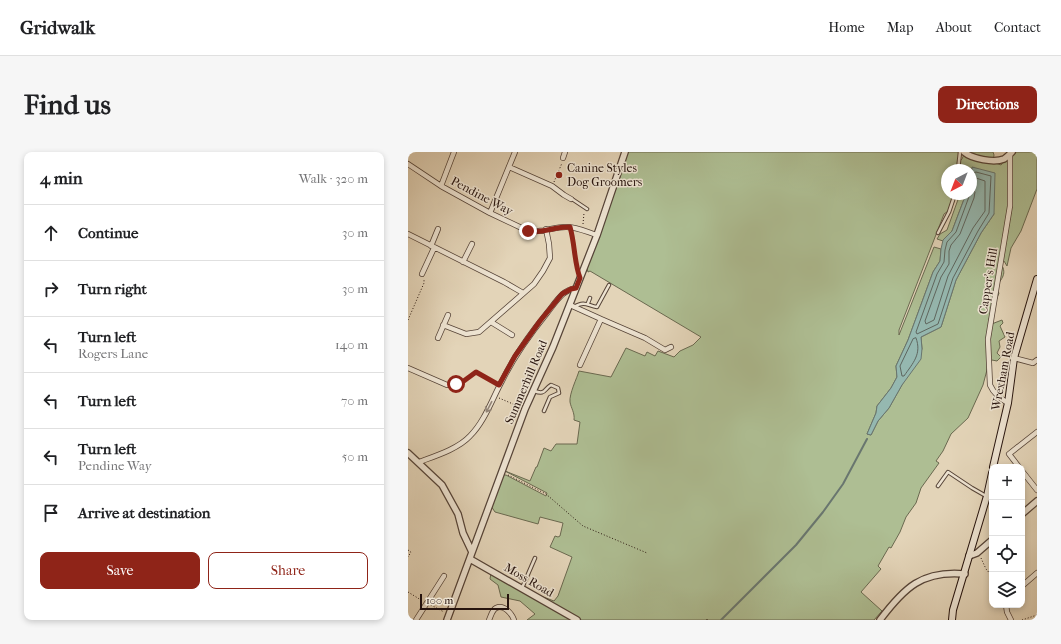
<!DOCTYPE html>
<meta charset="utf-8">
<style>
body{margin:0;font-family:"IM FELL French Canon",serif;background:#f6f6f6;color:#202124}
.controls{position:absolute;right:12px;bottom:12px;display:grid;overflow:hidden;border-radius:8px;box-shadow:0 2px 6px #0003}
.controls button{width:36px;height:36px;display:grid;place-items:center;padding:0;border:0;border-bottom:1px solid #e0e0e0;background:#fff;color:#202124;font:20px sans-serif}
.compass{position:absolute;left:533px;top:12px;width:36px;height:36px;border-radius:50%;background:#fff;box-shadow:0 2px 6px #0003;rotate:222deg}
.scale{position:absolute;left:12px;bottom:10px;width:89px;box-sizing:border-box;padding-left:4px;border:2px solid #27140e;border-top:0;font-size:11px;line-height:14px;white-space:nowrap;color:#27140e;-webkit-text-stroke:3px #ede3d1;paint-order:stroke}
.stop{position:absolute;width:12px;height:12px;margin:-9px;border:3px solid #8f2418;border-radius:50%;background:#fff}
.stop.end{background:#8f2418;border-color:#fff;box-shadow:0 1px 4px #0008}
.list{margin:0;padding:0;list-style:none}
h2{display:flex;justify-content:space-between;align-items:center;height:52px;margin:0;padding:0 16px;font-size:17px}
h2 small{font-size:13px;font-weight:400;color:#757577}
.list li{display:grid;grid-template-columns:26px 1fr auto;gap:12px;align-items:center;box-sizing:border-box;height:56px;padding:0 16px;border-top:1px solid #e0e0e0}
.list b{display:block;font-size:15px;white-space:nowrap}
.list p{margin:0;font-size:13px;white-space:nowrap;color:#757577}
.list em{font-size:13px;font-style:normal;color:#757577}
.actions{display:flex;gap:8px;padding:12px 16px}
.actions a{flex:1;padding:9px 0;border:1px solid #8f2418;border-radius:8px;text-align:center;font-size:14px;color:#8f2418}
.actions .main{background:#8f2418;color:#fff}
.icon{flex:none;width:22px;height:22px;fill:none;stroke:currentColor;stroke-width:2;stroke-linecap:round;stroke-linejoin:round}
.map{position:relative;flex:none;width:629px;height:468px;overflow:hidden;border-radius:8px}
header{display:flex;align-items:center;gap:24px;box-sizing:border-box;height:56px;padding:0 20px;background:#fff;border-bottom:1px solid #e0e0e0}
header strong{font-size:19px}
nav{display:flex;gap:22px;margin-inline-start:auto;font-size:14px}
.intro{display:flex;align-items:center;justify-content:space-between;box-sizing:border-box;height:96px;padding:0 24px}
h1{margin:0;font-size:28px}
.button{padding:10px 18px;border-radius:8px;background:#8f2418;color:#fff;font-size:14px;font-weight:700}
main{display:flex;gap:24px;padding:0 24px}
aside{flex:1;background:#fff;border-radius:8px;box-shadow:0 2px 6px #0003}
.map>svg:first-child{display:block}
</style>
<header>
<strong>Gridwalk</strong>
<nav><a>Home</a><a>Map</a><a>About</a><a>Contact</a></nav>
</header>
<div class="intro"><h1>Find us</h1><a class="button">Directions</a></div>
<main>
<aside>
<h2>4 min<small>Walk · 320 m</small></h2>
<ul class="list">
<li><svg class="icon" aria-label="ahead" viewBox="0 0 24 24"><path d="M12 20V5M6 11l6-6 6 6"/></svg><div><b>Continue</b></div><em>30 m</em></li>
<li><svg class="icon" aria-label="right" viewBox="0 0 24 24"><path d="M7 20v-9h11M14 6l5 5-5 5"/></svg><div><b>Turn right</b></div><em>30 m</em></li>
<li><svg class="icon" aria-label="left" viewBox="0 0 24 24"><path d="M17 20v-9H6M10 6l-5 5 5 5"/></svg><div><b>Turn left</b><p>Rogers Lane</p></div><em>140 m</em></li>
<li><svg class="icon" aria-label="left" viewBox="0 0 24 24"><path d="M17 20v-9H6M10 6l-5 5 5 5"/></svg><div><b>Turn left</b></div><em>70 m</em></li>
<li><svg class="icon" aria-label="left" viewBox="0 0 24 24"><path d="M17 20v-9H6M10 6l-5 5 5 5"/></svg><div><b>Turn left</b><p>Pendine Way</p></div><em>50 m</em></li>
<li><svg class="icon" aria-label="arrive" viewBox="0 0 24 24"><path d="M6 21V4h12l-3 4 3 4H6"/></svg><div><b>Arrive at destination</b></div></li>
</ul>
<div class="actions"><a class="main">Save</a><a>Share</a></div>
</aside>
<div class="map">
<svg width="629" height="468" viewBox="0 0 629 468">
<rect width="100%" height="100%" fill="#e3d4b8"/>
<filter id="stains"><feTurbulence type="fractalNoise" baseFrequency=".005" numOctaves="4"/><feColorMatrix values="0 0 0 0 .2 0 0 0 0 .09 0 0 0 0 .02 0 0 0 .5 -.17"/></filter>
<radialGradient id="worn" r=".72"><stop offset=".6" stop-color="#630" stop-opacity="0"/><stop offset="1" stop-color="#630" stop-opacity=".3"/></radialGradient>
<path fill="#aebe93" stroke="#6a6950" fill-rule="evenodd" d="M220,0H551L550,11L554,7L557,0H585L586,3L585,10L593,13L598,7L599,0H629V37L613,79L603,96L599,114L596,109L592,110C600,122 594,126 587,136L591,141L581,167V173L594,168L595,171L592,174L597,185L591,189L592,195L589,201L593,205L589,209L584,208L580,214L575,233L560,266L543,282L535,299L528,309L531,311L513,336L508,351L498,365L492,380L483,396L481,395L470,414L473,417L453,440L474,459L466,468H173L146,454L130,443L146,449L150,444L164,405L142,395L147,384L150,385L152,384L155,371L132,365L130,372L87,360L83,354L95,323H98L138,344L139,341L97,319L122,329L128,315H129L136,296L143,299L148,292H169L172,270L166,268C167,261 163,256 162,250C161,242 169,226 171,219L203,225L218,196L237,204L239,200L247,204L250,199L266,205L272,199L285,193L293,185L182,119L180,120L179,116L209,34ZM564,16L586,62L573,81L548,128L533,175L513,185L514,197L481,256L470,269L463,283L459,282L468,261L469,254L483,236L489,225L488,214L500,188L525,120L532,109L533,97L526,95L491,183V178L536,62L543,57L549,42H539V18H563V27Z
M552,42H558L544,79L535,89L529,87L532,82L539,78Z
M83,421L165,468H119L127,462L112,449L93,445L90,433L82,427Z"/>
<path fill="#95b8b0" stroke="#69766f" d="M564,15L587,21L586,62L573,81L548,128L533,175L513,185L514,197L513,207L494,233L481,256L470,269L463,283L459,282L468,261L469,254L483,236L489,225L488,214L500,188L525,120L532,109L533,97L535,88L544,79L558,42H563Z"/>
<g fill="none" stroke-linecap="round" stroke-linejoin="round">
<path stroke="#5e665f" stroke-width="1" d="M563,27L568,26L577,29V59L565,76L540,124L526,168L518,172L517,169L533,125L541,112V99L543,93L552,82L566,46L567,40L563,35
M562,42L548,80L539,90L537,98L536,110L529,122L508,180L509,182L530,172L545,126L570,79L581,61L583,24L568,20L563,22
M508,186C514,202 505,211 496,224H494L492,214L505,187Z"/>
<path stroke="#69766f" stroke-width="2" d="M313,468L388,393L415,360L435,332L459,287"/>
<g stroke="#564438" stroke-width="4.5">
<path id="service" d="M550,18L552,0
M164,47L179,57
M530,81L541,60L547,42
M180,151L182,146
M166,155C177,148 180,154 189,155L201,133
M126,239C138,243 135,238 143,233L150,236L151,241L142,245L136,259
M530,334L540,320L564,336L578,344
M114,436L127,406"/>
</g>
<g stroke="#564438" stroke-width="6">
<path id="minor" d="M155,6L157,0
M0,12L33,34L82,61L120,79C133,81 145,75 158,75C169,75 179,80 189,83
M101,15L144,34L156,43L163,47
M33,34L46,0
M82,61L107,0
M0,82L96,130L115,141
M23,94L30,77
M55,110L64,92
M14,122L26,96
M162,153L193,167L172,213
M193,167L237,186L257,198L263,195
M83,170L104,183
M35,173L58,182L71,180L126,132L135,119L142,106L141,92L138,77
M30,186L40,163
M606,206L625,211L629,208
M0,216L39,233
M600,251C592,246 586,242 582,233L580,187L602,54V2
M11,310C27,304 50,297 62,284C77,269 84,247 94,229C106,204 122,182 139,161C148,150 154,138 168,136
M611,315L601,302L629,280
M614,319L629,338
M614,434L629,421
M598,453L599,460L603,468
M8,468L36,424
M81,468C83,464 84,458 88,456C96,452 104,462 106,468"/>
</g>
<g stroke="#564438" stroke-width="8">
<path id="tertiary" d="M556,0C564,7 586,11 596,7C599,5 601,3 604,0
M0,301L34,333L50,362L55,381L64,400
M614,362L629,349
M561,404L569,401L584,388
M62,407L169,468
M39,468L117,257L145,195L189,83L217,0
M472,468C496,436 514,418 557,422"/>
</g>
<g stroke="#27140e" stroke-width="8">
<path id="secondary" d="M585,315L600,251L606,206L629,127
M544,468L545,458L579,344L584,321"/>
</g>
<path stroke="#27140e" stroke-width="1" stroke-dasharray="1 2" stroke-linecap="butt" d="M146,30L154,11
M175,72L176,61
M164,82L169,118
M0,168L16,131V128
M43,229C55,235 57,226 68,220L86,230
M91,246L112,255
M100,323L138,342L175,374L239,401
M0,398L3,400L0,405
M573,406L578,417L584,424
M0,440L13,448
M23,453L36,460
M299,468V467
M614,468L629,463"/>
<use href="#service" stroke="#ede3d1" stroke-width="2.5"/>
<use href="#minor" stroke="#ede3d1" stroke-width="4.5"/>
<use href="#tertiary" stroke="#ede3d1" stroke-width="5.5"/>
<use href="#secondary" stroke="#ede3d1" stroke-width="6"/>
</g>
<defs><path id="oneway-shaft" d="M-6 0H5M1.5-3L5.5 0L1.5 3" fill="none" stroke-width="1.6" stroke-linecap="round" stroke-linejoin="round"/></defs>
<use stroke="#948679" href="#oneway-shaft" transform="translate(81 255) rotate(117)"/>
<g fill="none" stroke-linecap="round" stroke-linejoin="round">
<path stroke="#8f2418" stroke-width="5" d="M48,232L53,231L68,220L91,233L107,204L132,169L154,142L163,137L168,136L172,126C166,110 167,92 162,75C148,74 134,82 120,79"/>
</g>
<circle fill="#8f2418" stroke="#ede3d1" stroke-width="1.5" cx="151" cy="23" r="4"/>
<g text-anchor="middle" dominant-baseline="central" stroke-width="3" stroke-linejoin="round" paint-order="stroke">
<g font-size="12" fill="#27140e" stroke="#ede3d1" text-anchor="start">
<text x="159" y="16">Canine Styles<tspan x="159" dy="14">Dog Groomers</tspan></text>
</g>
<g font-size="12" fill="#27140e" stroke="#ede3d1">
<text transform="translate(74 44) rotate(28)">Pendine Way</text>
<text transform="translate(580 129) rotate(-81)">Capper's Hill</text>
<text transform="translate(595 219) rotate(-79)">Wrexham Road</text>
<text transform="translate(118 230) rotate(-67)">Summerhill Road</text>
<text transform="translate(121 428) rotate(30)">Moss Road</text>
</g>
</g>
<rect width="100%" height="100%" filter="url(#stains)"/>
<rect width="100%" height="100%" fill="url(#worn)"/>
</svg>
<div class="controls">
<button>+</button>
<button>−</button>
<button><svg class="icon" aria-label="locate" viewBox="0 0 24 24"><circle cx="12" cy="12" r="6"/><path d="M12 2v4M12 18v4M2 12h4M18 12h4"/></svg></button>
<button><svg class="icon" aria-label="layers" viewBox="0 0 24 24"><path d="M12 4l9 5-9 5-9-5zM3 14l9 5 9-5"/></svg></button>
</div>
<svg class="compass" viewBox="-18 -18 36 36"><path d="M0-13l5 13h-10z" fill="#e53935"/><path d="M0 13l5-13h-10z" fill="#757577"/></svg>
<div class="scale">100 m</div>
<div class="stop" style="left:48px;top:232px"></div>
<div class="stop end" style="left:120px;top:79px"></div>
</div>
</main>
